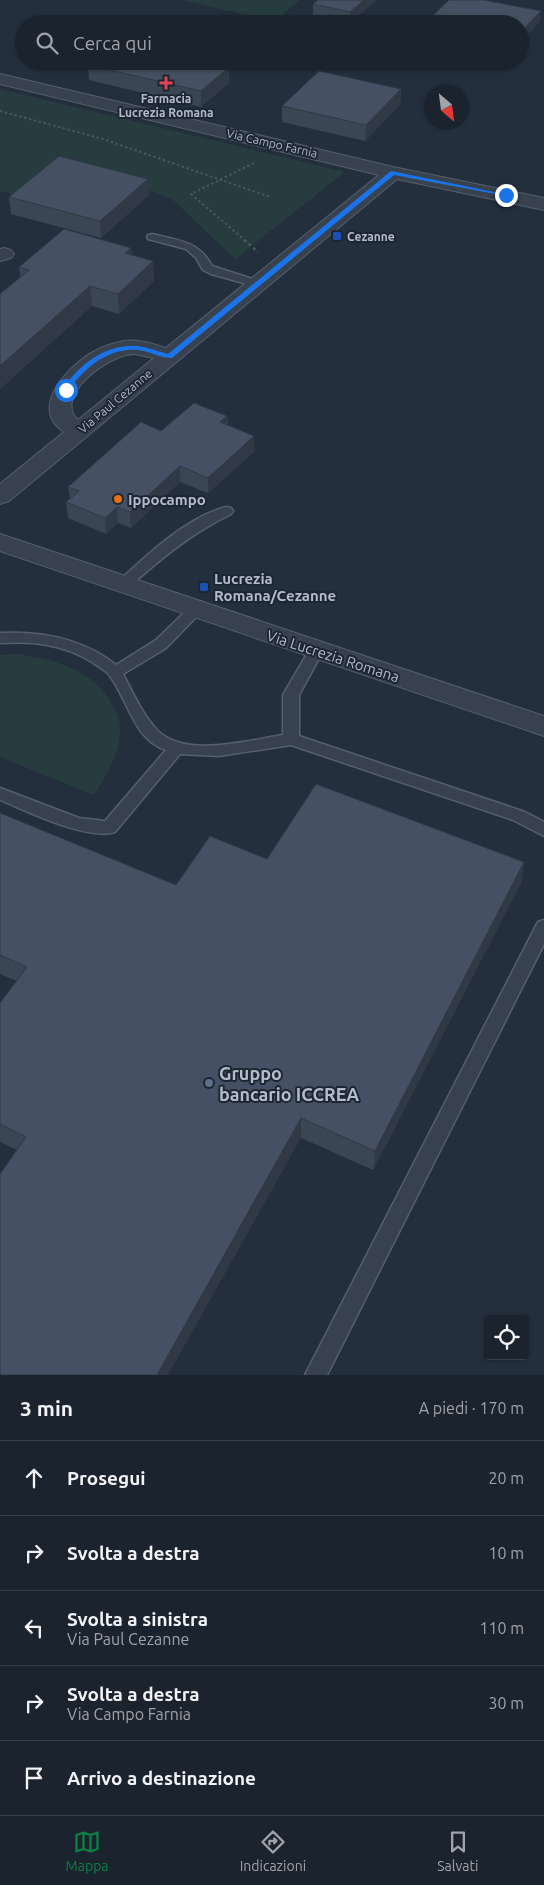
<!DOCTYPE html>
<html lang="it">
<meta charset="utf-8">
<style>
body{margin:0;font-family:Ubuntu,sans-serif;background:#242b36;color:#f1f3f6}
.controls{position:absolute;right:15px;bottom:15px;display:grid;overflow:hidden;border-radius:5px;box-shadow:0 1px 4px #0004}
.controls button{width:45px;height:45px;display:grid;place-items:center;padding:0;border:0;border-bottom:1px solid #39404a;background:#1b232e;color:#f1f3f6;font:25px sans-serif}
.compass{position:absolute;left:424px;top:85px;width:45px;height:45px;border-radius:50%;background:#1b232e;box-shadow:0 1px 4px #0004;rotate:152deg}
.stop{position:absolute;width:15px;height:15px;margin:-11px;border:4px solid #1a73e8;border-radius:50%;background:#fff}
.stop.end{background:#1a73e8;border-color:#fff;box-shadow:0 1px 5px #0008}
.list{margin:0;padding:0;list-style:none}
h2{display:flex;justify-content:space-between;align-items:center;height:65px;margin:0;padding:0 20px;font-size:21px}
h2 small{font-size:16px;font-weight:400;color:#a0a4aa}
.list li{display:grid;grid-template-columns:32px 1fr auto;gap:15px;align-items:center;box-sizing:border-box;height:75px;padding:0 20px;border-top:1px solid #39404a}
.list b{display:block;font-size:19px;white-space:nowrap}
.list p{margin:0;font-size:16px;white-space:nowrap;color:#a0a4aa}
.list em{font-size:16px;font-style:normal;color:#a0a4aa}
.icon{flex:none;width:28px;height:28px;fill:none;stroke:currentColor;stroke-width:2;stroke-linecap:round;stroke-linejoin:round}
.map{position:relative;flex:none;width:544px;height:1375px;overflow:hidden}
.search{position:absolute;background:#1b232e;box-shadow:0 1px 4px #0004;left:15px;right:15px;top:15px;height:55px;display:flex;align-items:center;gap:12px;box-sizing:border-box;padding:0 18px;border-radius:28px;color:#a0a4aa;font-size:19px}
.sheet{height:440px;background:#1b232e}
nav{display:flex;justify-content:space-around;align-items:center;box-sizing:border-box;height:70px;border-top:1px solid #39404a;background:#1b232e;font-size:14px;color:#a0a4aa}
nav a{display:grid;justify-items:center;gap:2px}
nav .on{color:#0b8043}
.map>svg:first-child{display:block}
</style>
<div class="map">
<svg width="544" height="1375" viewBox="0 0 544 1375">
<rect width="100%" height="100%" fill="#242f3e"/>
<path fill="#263c3f" d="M181,0H300L275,21Z
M0,89L345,172L235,259L173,200L118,178L21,196L0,191Z
M15,654C52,658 95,670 113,706C118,715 121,724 120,735C118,756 106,777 94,795L0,757V655Z"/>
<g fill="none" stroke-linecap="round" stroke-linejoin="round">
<g stroke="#565f6c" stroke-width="3">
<path id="service" d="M152,234C177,240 199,241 212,266L262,282L264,284L258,287L211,274L203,270L196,258L186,249L148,239L147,237L148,235Z
M226,507L231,508L233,511L231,514C192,533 160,559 128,588H118L116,585L118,582C147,555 187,517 226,507Z
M195,605L200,607L202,610L200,613L166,648L123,674C133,693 142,714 157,730C185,759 249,740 283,735V695L311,647H321L323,651L299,695V736L525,812L544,822V836L513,820L291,745L219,756L180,754L115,832C87,841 27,811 0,800V788L79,818L105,821L166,750C134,740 128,700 110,676C106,670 97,666 92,662C63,644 33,641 0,643V633C42,631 82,638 116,665L156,640L190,607Z
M544,920V944L327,1375H305L538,922Z"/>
</g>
<g stroke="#565f6c" stroke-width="2">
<path id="minor" d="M0,74L393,167L544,198V210L397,179L9,501L0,504V484L64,432C27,408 70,364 95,351C104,346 114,343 124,341C138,339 153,344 166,348L379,175L0,84ZM135,354L154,358L78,420C52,396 110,353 135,354Z
M4,248L11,250L14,254L11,258L0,261V249Z"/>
</g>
<g stroke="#565f6c" stroke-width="2">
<path id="tertiary" d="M0,534L544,716V736L0,551Z"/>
</g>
<path stroke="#44595c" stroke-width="2" stroke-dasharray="2.5 2.5" stroke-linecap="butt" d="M0,111L103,139L270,197
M246,241L191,194L254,163"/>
<path stroke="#44595c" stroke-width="2.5" stroke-dasharray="3 3" stroke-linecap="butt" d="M244,240L258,252"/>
<use href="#service" fill="#38414e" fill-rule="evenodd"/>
<use href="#minor" fill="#38414e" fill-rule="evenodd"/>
<use href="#tertiary" fill="#38414e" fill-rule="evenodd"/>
</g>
<path fill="#3b4654" d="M377,0L350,23L313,15V4Z
M88,65L229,67V83L201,107L89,80Z
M401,89L400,105L365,141L282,122V106Z
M149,195L101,238L11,214L9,197Z
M131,248L132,255L153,261L154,281L119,314L92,306L0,389V294L20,277L19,267Z
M227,416L228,425L255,451L208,493L180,482L131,528L118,523L106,534L68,518L66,502L70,499L68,487L161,431Z
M0,813L176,885L267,859L524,862L521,883L373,1170L301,1138L17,1150L0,1142V1003L17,981L0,974Z"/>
<path fill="#303945" d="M364,0H377L350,23V12Z
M541,11L540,22L520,42V33Z
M229,67V83L201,107V91Z
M401,89L400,105L365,141L366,125Z
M148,179L149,195L101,238L100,221Z
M131,248L133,268L125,253Z
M153,261L154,281L119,314L118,294Z
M90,286L92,306L0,389V366Z
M227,416L228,431L220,422Z
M254,436L255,451L208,493V478Z
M180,466V482L131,528L130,512Z
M117,507L118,523L106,534L105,518Z
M524,862L521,883L373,1170L375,1151Z
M301,1118V1138L168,1375H157Z"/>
<path fill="#455162" stroke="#303945" d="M318,0H364L350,12L313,4Z
M449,0H484L541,11L520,33V24H424Z
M92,61H203L229,67L201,91L88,65Z
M319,71L401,89L366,125L282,106Z
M59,156L148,179L100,221L9,197Z
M64,229L131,248L125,253L153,261L118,294L90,286L0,366V294L29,270L19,267Z
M194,403L227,416L220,422L254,436L208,478L180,466L130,512L117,507L105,518L66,502L79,491L68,487L141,422L161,431Z
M316,784L524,862L375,1151L301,1118L157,1375H0V1174L26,1137L0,1124V1003L27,967L0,955V813L176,885L210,836L267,859Z"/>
<path fill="#1a73e8" d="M391,171L509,195L506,196L394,175L172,358C160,358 149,351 138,350C109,347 84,368 68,391L62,390C80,364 105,344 137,346C147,347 158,351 168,354Z"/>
<path fill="#e0444e" stroke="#1d2633" stroke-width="2" d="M163.5 75.5h5v5h5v5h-5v5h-5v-5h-5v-5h5z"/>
<g fill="#1a4fb4" stroke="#1d2633" stroke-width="2">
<rect x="332" y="231" width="10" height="10" rx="2.5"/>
<rect x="199" y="582" width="10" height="10" rx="2.5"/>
</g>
<circle fill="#e8710a" stroke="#1d2633" stroke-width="2" cx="118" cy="499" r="5"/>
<circle fill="#5c6f8a" stroke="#1d2633" stroke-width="2" cx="209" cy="1083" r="5"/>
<g text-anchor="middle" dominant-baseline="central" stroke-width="4" stroke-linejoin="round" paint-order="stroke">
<g font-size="12" font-weight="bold" fill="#b4bcc9" stroke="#1d2633">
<text x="166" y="98">Farmacia<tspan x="166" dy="14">Lucrezia Romana</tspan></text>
<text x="347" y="236" text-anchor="start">Cezanne</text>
</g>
<g font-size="12" fill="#b4bcc9" stroke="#1d2633">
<text transform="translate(272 143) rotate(13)">Via Campo Farnia</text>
<text transform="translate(115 401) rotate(-40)">Via Paul Cezanne</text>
</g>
<g font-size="15" font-weight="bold" fill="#b4bcc9" stroke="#1d2633" text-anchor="start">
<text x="128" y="499">Ippocampo</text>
<text x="214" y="578">Lucrezia<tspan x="214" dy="17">Romana/Cezanne</tspan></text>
</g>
<g font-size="15" fill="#b4bcc9" stroke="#1d2633">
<text transform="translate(333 656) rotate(18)">Via Lucrezia Romana</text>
</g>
<g font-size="18" font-weight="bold" fill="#b4bcc9" stroke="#1d2633" text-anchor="start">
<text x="219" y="1073">Gruppo<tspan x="219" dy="21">bancario ICCREA</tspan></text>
</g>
</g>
</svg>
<div class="controls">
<button><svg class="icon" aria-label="locate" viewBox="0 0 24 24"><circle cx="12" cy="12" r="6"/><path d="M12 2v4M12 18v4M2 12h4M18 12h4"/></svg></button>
</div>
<svg class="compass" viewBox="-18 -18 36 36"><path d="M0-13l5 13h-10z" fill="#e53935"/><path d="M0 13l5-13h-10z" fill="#a0a4aa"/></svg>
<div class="stop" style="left:66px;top:390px"></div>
<div class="stop end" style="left:506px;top:195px"></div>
<div class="search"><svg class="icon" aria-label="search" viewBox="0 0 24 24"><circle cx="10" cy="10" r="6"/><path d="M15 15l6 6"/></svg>Cerca qui</div>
</div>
<section class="sheet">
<h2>3 min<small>A piedi · 170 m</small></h2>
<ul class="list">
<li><svg class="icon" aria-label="ahead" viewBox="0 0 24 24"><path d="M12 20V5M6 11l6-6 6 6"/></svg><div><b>Prosegui</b></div><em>20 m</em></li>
<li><svg class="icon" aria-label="right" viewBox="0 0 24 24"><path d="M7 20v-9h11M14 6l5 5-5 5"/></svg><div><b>Svolta a destra</b></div><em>10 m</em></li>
<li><svg class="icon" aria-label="left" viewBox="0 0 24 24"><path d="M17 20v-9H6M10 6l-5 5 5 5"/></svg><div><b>Svolta a sinistra</b><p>Via Paul Cezanne</p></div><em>110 m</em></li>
<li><svg class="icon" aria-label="right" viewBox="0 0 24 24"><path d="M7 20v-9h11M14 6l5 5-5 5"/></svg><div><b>Svolta a destra</b><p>Via Campo Farnia</p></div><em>30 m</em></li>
<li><svg class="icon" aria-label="arrive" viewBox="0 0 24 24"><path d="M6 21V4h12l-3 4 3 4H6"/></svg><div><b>Arrivo a destinazione</b></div></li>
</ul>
</section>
<nav>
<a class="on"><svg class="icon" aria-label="map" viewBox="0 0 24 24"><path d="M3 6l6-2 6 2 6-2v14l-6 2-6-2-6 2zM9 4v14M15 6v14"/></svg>Mappa</a>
<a><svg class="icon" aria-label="directions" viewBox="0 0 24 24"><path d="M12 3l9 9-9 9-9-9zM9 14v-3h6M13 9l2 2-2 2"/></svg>Indicazioni</a>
<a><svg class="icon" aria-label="saved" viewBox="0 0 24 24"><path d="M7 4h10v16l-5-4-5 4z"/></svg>Salvati</a>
</nav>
